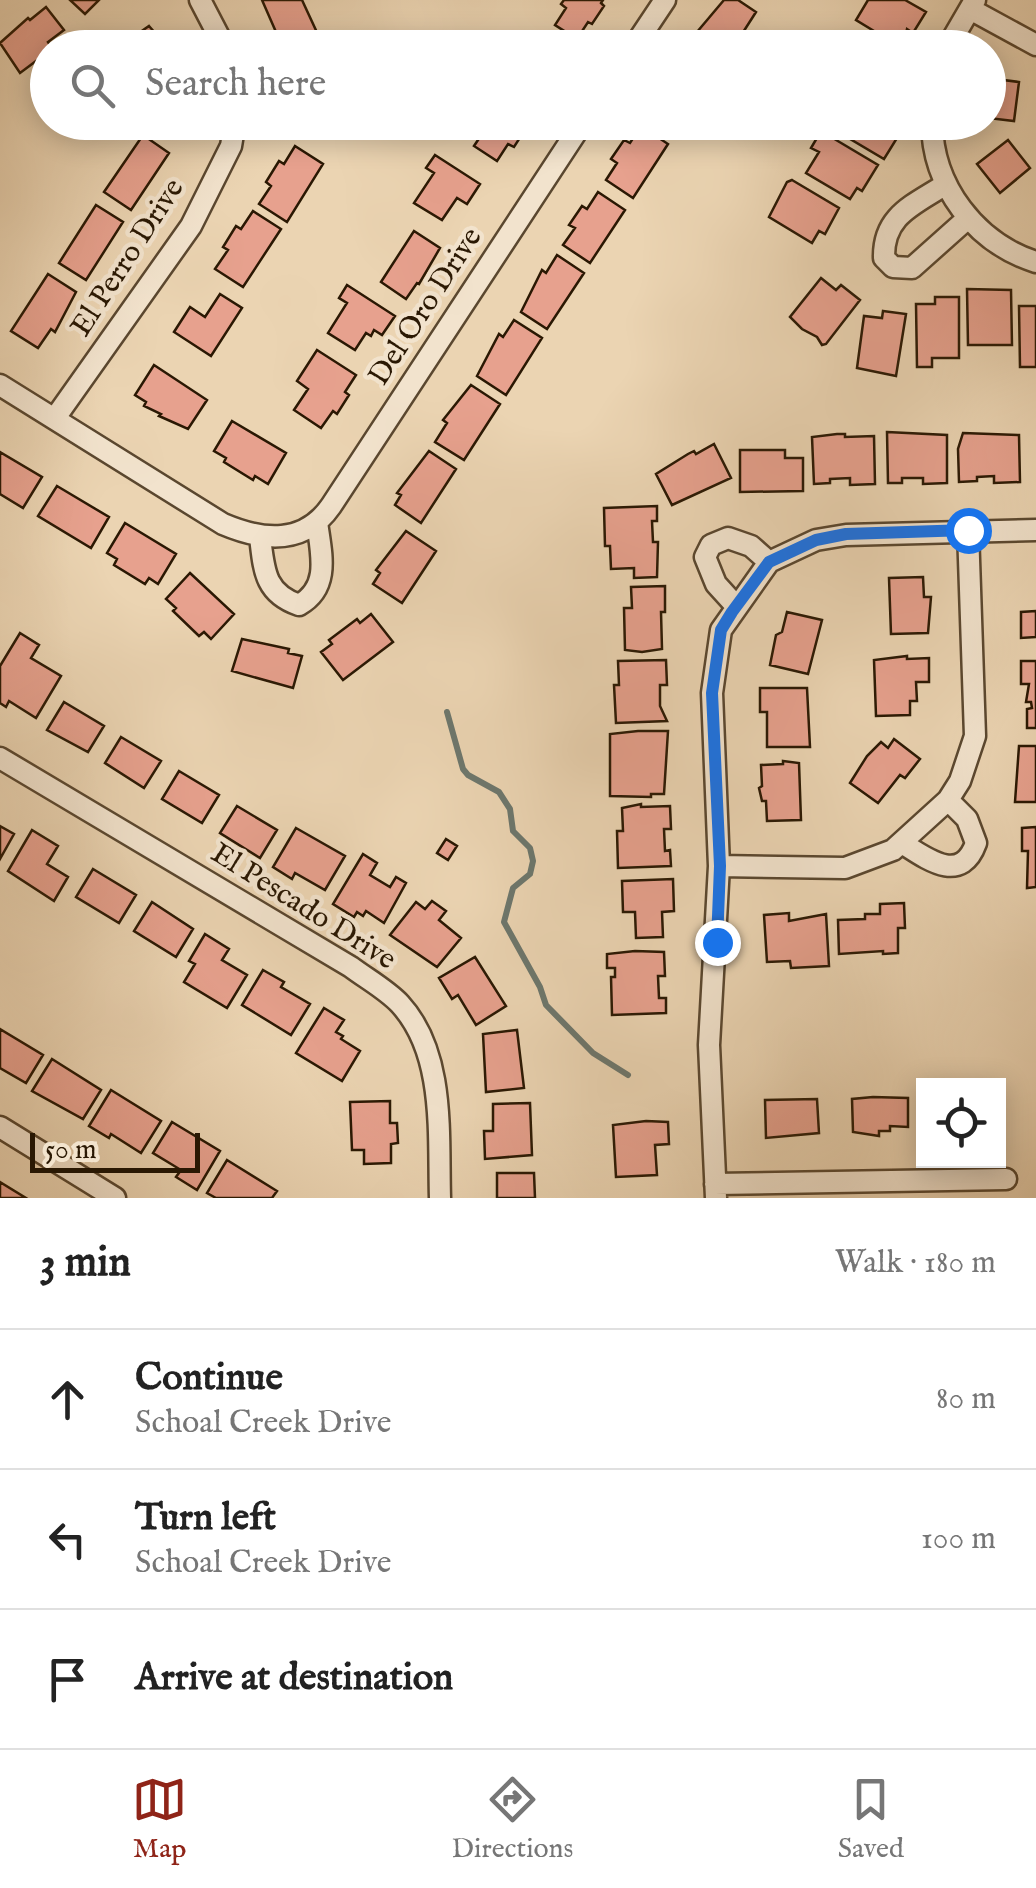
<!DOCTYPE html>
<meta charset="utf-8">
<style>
body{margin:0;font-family:"IM FELL English",serif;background:#f6f6f6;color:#222}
.controls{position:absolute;right:30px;bottom:30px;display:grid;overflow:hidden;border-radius:0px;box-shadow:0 5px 25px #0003}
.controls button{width:90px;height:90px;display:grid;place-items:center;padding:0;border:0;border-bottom:2px solid #e0e0e0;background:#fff;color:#222;font:50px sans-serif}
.scale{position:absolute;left:30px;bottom:25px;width:170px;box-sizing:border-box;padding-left:10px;border:5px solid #2a1803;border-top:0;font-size:28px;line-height:35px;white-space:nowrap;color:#2a1803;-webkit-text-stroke:8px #f2e3cd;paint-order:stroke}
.stop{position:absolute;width:30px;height:30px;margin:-22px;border:8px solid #1a73e8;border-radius:50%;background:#fff}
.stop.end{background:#1a73e8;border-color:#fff;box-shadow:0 2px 10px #0008}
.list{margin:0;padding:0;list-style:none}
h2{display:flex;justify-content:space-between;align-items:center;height:130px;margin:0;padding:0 40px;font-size:42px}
h2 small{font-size:32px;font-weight:400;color:#767676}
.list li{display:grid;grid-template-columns:65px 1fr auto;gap:30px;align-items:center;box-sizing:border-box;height:140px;padding:0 40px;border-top:2px solid #e0e0e0}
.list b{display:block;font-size:38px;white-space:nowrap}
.list p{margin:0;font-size:32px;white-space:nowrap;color:#767676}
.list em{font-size:32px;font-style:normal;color:#767676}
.icon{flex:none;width:55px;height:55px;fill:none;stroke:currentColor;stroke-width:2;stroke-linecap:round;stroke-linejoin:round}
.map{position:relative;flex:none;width:1036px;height:1198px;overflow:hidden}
.search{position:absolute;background:#fff;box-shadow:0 5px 25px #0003;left:30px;right:30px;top:30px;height:110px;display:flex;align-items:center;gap:25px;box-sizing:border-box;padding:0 35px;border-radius:55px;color:#767676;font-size:38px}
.sheet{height:550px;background:#fff}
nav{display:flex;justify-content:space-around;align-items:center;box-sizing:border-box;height:140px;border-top:2px solid #e0e0e0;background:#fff;font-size:28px;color:#767676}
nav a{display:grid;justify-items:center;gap:5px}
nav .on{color:#8f2418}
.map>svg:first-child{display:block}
</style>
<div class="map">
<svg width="1036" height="1198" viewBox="0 0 1036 1198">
<rect width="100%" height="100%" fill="#ebd4b2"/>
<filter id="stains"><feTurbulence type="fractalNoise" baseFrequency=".002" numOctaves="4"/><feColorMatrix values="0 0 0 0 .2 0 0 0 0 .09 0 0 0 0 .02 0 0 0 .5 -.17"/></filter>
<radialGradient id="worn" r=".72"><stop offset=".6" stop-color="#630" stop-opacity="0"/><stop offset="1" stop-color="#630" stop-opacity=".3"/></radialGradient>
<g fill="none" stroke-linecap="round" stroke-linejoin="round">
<path stroke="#6d776d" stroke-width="6" d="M447,712L463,769L468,775L499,792L510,809L513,831L530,848L533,861L530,874L513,888L504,922L540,987L546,1005L593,1053L628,1075"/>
</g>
<path fill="#e7a18e" stroke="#2a1803" stroke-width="2.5" d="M70,0H99L85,14Z
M262,0H302L320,39L302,48H283Z
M564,0H603L601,3L604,6L592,24L588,22L577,39L555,25L566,8L561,4Z
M724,0H738L756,12L733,48H692L701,35L697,32Z
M868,0H905L926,12L913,33L907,29L904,43L897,45L856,20Z
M46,7L64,30L48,42L52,48H48V52L20,73L0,43L28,18L30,20Z
M149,26L168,48H130L126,42Z
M544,32L567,48H533Z
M861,35L883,48H853Z
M988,78L1019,82L1014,121L988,118Z
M294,122H330V135H294Z
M472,122H530L514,147L508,144L497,161L474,146L484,131Z
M833,122H898L895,129L885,132L897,138L884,159L830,127Z
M641,126L668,144L633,198L606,180L617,163L611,159L624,140L630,143Z
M821,131L878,165L862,191L857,188L850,199L806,173L819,152L811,148Z
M143,135L169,153L131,210L104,192Z
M1008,140L1030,168L1000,193L977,164Z
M295,146L323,164L287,222L259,204L271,186L266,182L279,161L284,164Z
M435,155L480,184L467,204L457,198L442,220L414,203L434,173L426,168Z
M792,180L839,208L825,234L819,231L812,243L769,217L787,182Z
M598,192L625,210L590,263L563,245L575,228L569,225L582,206L587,209Z
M96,205L123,222L86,280L59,263Z
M253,211L281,229L243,287L215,269L228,250L223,247L236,226L241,229Z
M414,231L440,248L419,284L417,283L406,299L381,282Z
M557,255L584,273L547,329L521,312L542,270L546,273Z
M48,274L76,292L55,332L51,329L38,348L11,331Z
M821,278L836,290L841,285L860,300L826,344L822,345L817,337L802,329L790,317Z
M347,285L395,316L382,335L374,330L371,336L366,333L355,350L328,333L347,303L339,298Z
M967,289L1011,290L1012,345H968Z
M220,294L242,308L211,356L174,332L190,307L205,317Z
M935,297H959V358H932V367H917L916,304H935Z
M1019,306H1036V367H1020Z
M883,311L906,314L896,376L857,368L864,316L882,318Z
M514,320L542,338L506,395L477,376L499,334L503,337Z
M317,350L356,375L345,392L349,395L337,414L333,411L321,428L294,410L308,389L297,381Z
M154,365L207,400L188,429L159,416L161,414L144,406L146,402L135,395Z
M471,385L500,404L464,460L435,442L447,423L443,420Z
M232,421L286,453L268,484L255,476L253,480L224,462L226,458L214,451Z
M887,432L947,435V483L923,484V478H902V483H888Z
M963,433L1019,435L1020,482L994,483V476L977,477V481L959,482L958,449Z
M837,434H845V437L874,436L875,484L850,485V478L830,479V483L814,484L812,437Z
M714,444L731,478L672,505L656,474L688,454L694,451L696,454Z
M740,450H785V458H803V491L740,492Z
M429,451L456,469L421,523L395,505L401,495L397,493Z
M0,452L42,477L23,508L0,494Z
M57,486L109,517L91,548L38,516Z
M657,506V521H652L653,542H658L657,577L634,578V568L611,569L610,546H605L604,508Z
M125,523L176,554L158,584L149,578L145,584L114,565L117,559L107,553Z
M406,531L436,551L402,603L373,584L380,573L376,570Z
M190,573L234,614L211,639L204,632L199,636L173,611L176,608L166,599Z
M923,577L924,597H931L928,633L891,634L889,578Z
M665,586V612H661L662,649L642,652L625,650L624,608H632L631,587Z
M1036,611V637L1021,638V612Z
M787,612L822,620L808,674L770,665L776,635L782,632Z
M371,614L393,642L343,680L321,652L332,644L329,640L357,619L360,623Z
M20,633L39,645L31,658L61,676L36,718L9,701L6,707L0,703V666Z
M242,639L289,649L288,653L302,656L293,688L232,671Z
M907,656V659L929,658V682H916L917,701H910V715L876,716L874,660Z
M666,660L667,685H660V706L667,721L616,723L614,685H619L618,661Z
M1021,661H1036V728H1027V709L1032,708L1031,702H1026L1029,684H1021Z
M760,688H807L810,747H767V712H760Z
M64,702L104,726L88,752L47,730Z
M638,731H668L664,794H651V797L610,796V734Z
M121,737L161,761L144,788L105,763Z
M894,739L920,759L905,778L900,775L878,803L850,783L867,756L881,742L888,748Z
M1019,746H1036V802H1015Z
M783,761L799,763L801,820L767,821L766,801H762L759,788L762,786L761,765L783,764Z
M179,771L219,795L202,823L162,799Z
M641,804V807L670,806L671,829H664L665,851L670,850L671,866L618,868L617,831H623L622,808Z
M237,806L277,830L260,858L220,833Z
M0,826L14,834L0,859Z
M1036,827V887L1027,888L1028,851H1022V828Z
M296,828L345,856L325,890L295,873L292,879L273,867Z
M32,830L58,846L47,864L68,877L54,901L8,871Z
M446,839L457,846L448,860L437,853Z
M363,854L377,863L370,875L390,887L396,877L406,883L384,923L366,911L363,916L357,912L354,917L333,904Z
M93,869L136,895L119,923L76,897Z
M673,879L674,911L662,912L663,937L636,938L635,912H623L622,881Z
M432,901L446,911L439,920L461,938L437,967L390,935L416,902L425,909Z
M152,902L193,929L176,957L134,931Z
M904,903L905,928H898V953L883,954V951L839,954L838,920L865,919V914H880V904Z
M789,913V921L826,914L829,966L791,968L790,961L767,962L764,915Z
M205,934L229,949L222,960L247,975L227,1008L184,982L195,964L189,961Z
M635,951L664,952L665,976H658L659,998H666V1013L612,1015L611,977H615V968H607V954Z
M475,957L506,1006L476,1025L458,995L452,999L439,978Z
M263,970L284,982L281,987L310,1004L291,1035L242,1005Z
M324,1008L344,1020L336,1032L343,1036L341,1039L360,1051L342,1081L296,1053Z
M0,1029L43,1055L26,1083L0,1068Z
M517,1030L524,1088L486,1092L483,1034Z
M52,1059L101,1090L83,1119L32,1091Z
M111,1090L161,1121L141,1153L111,1134L109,1138L89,1126Z
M873,1097L908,1098V1127L890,1126V1131H879V1136L853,1132L852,1099Z
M817,1099L819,1133L766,1138L765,1100Z
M390,1101V1123H397L398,1143L391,1144V1163L364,1164V1150H352L350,1102Z
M530,1103L532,1155L485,1159L484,1131H493V1104Z
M646,1121L668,1122L669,1144L655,1145L657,1175L616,1177L613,1125Z
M172,1122L220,1151L197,1190L176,1177L181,1170L153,1153Z
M227,1160L277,1191L272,1198H216L207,1193Z
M497,1173H534L535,1198H497Z
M0,1182L26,1198H0Z"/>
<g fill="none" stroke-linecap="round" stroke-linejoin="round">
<g stroke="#5a472f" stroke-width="25">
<path id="street" d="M200,0L225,48
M970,9L1036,45
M633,48L665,0
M947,48L975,0
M932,122C932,186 976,243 1036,262
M946,184C914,205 883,215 884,258L893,267L912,268L968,218
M0,385L223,524C263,541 304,545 331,506L583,122
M55,418L191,226L231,146L235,122
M260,537C264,569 264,593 299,605C331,587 321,553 317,522
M736,606L716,584L705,557L711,545L728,538L751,546L769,562
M0,758L351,967C367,979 387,990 400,1004C446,1054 438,1136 440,1198
M902,843C927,859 961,885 976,843L967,819L948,800
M719,866L845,868L893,850L948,800L960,781L975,736L968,530
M0,1127L115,1198
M715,1184L1006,1179
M716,1198L709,1045L719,866L712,693L721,630L769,562L816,540L846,535L1036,530"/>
</g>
<use href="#street" stroke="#f2e3cd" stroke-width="20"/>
</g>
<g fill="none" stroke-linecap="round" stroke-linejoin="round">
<path stroke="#1a73e8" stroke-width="12" d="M717,942L720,866L712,693L721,630L732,612L769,562L816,540L846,534L968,530"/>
</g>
<g text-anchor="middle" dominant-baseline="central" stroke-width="9" stroke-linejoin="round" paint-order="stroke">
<g font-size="30" fill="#2a1803" stroke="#f2e3cd">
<text transform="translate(128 258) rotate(-57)">El Perro Drive</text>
<text transform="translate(426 307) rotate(-57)">Del Oro Drive</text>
<text transform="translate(303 907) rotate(32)">El Pescado Drive</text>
</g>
</g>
<rect width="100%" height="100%" filter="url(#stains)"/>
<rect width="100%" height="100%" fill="url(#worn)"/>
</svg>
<div class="controls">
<button><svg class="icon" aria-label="locate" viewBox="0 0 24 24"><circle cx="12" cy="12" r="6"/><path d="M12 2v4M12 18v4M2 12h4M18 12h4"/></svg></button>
</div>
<div class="scale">50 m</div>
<div class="stop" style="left:968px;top:530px"></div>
<div class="stop end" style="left:717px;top:942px"></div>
<div class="search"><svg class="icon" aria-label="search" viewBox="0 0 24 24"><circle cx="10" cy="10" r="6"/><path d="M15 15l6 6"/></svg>Search here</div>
</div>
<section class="sheet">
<h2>3 min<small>Walk · 180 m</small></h2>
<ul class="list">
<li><svg class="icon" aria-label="ahead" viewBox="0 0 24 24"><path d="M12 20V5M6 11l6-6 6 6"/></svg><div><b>Continue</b><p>Schoal Creek Drive</p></div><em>80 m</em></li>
<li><svg class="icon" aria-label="left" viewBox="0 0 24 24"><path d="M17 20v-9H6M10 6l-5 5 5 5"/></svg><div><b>Turn left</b><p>Schoal Creek Drive</p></div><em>100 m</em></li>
<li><svg class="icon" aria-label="arrive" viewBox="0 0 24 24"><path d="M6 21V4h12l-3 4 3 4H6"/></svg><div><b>Arrive at destination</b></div></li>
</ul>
</section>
<nav>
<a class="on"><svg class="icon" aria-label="map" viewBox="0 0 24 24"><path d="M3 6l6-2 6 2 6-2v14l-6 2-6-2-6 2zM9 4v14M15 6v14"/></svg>Map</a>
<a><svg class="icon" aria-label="directions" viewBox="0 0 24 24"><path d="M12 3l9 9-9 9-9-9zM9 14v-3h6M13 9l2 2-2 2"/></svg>Directions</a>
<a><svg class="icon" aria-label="saved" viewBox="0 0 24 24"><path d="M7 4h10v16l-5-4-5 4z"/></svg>Saved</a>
</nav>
